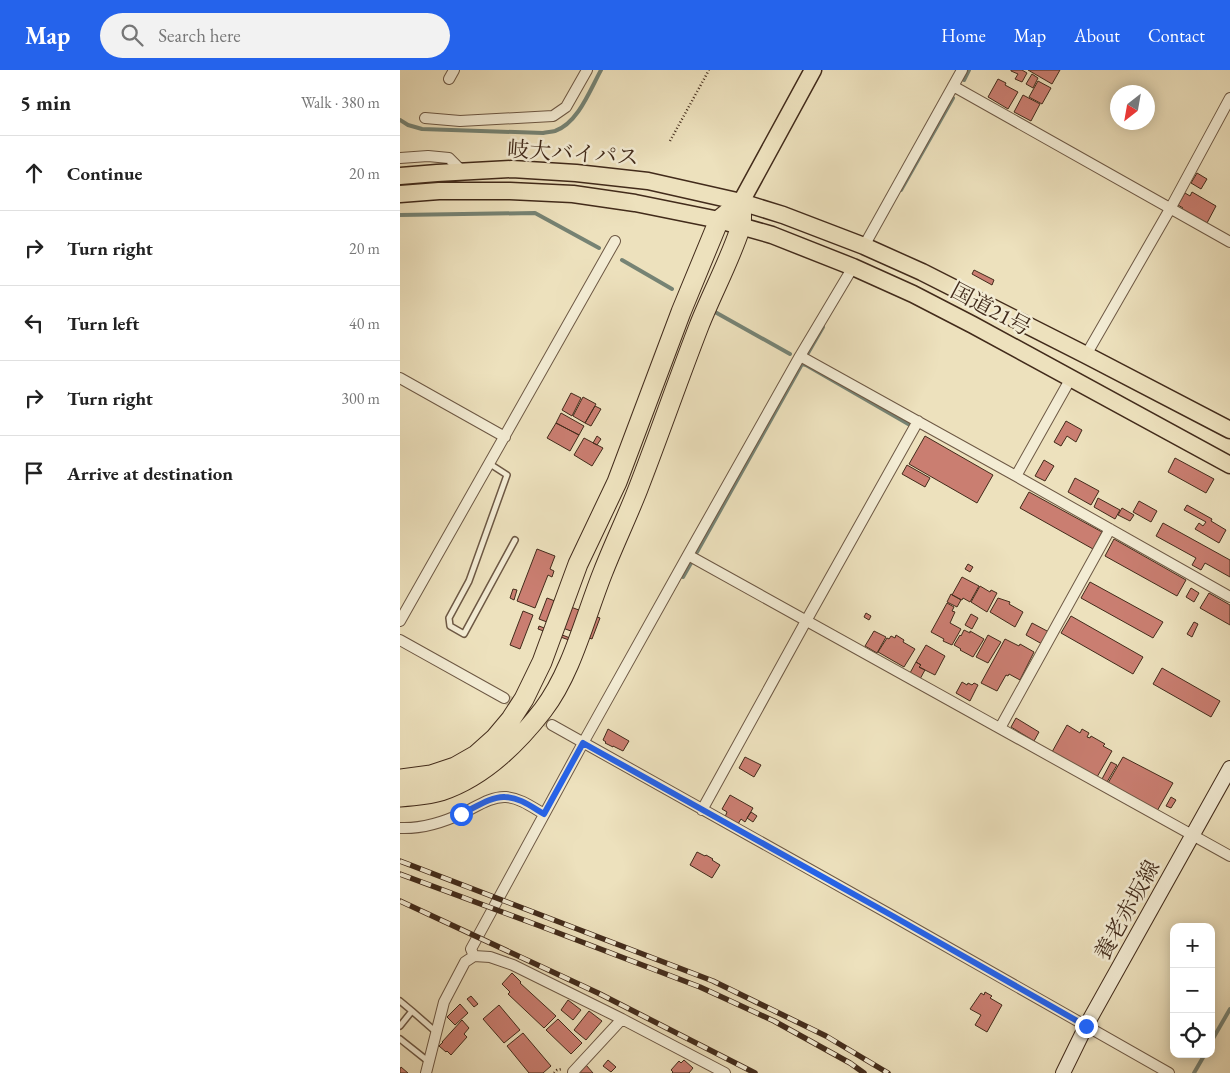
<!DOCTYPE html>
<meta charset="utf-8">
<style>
body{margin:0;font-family:"EB Garamond","Noto Serif JP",serif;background:#f2f2f2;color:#222}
.controls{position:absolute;right:15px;bottom:15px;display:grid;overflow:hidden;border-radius:10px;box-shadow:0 2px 12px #0003}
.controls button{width:45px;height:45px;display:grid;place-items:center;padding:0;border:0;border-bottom:1px solid #e0e0e0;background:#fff;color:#222;font:25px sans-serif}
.compass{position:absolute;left:710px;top:15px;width:45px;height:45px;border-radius:50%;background:#fff;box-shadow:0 2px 12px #0003;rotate:211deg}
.stop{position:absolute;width:15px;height:15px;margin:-11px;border:4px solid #2563eb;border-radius:50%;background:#fff}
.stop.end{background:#2563eb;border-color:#fff;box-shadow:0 1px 5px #0008}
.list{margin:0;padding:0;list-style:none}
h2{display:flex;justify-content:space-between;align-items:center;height:65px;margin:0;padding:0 20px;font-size:21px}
h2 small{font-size:16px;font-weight:400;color:#767676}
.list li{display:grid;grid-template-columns:32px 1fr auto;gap:15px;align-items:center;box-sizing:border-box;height:75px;padding:0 20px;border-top:1px solid #e0e0e0}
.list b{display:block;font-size:19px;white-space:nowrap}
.list em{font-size:16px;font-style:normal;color:#767676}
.icon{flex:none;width:28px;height:28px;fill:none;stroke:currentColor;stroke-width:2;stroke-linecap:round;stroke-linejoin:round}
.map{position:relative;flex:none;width:830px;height:1003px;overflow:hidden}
header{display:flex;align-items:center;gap:30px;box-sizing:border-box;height:70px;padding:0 25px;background:#2563eb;color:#fff}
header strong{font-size:24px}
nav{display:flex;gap:28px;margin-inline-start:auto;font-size:18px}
.search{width:350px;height:45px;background:#f2f2f2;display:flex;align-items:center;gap:12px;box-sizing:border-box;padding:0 18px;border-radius:28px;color:#767676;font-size:19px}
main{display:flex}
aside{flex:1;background:#fff}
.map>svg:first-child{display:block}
</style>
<header>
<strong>Map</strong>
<div class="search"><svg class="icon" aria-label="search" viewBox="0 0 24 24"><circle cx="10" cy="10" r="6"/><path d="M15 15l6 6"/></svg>Search here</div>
<nav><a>Home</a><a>Map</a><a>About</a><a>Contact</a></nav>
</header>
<main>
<aside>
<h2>5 min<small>Walk · 380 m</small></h2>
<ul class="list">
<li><svg class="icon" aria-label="ahead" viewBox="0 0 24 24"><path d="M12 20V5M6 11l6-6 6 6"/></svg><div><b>Continue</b></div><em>20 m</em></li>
<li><svg class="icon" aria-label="right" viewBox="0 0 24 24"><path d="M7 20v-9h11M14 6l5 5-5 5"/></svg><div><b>Turn right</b></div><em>20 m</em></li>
<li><svg class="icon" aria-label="left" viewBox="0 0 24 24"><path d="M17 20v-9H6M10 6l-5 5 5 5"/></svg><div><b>Turn left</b></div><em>40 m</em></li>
<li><svg class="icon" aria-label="right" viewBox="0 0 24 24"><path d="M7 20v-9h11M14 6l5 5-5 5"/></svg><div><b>Turn right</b></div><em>300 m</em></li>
<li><svg class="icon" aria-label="arrive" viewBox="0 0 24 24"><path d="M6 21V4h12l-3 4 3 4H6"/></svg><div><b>Arrive at destination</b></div></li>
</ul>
</aside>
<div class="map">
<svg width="830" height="1003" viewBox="0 0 830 1003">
<rect width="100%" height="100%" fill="#ede1bd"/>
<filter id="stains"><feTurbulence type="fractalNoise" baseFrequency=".004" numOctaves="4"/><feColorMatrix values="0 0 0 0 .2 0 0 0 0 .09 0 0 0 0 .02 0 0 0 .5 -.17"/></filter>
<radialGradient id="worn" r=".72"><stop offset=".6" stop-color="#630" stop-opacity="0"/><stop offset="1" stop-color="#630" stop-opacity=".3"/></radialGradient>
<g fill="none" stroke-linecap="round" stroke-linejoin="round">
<path stroke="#768374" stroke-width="4" d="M564,10L569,0
M0,50L8,55L22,59L143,63C147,62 151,62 155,61C178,53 190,20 201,0
M501,120L553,28
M0,145L135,143L199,178
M222,190L272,219
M315,242L390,284
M408,283L423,257
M297,482L402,294L406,295L510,355
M283,507L291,493
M811,972L830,939
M794,1003L805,984"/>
</g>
<path fill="#ca7e71" stroke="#422b1b" d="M611,0H622L627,3L622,12L615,9L618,4L611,1Z
M628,0H660L652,14Z
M632,4L638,8L633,18L626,14Z
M598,9L606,13L605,15L618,22L608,39L588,27Z
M638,11L651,18L642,34L629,27Z
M623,25L640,34L631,51L614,42Z
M797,103L807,109L801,119L791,113Z
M792,122L816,136L807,153L782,139L783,138L778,135L785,123L790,126Z
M574,200L594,210L592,215L572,204Z
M171,323L181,328L172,346L162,340Z
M183,327L196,334L185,353L173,346Z
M195,336L201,339L191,356L185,353Z
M161,343L184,356L179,365L156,353Z
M666,351L682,360L676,372L667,366L661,376L654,372Z
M156,353L179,365L170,381L147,368Z
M197,366L201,369L197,375L193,373Z
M525,366L593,405L577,433L509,394Z
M184,368L203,378L192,396L174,385Z
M775,388L814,409L806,423L768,402Z
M644,390L654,396L645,411L635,406Z
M507,395L530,408L525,417L502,404Z
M675,408L699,421L691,435L668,422Z
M629,422L702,462L693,479L620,438Z
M698,428L720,440L715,449L694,437Z
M739,431L757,441L751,452L733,442Z
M787,435L812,449L811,451L826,460L819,473L795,459L799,453L803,456L806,452L784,440Z
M722,438L734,445L730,451L718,445Z
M763,453L830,490V507L805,493L801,500L792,495L796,488L756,466Z
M714,469L786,510L777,526L705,486Z
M137,479L155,486L150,499L154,501L152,507L148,505L135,538L117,531Z
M568,494L573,497L570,502L565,499Z
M562,507L579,516L570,532L563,528L562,530L552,525Z
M690,512L763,552L753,568L681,528Z
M580,516L590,522L591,520L597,523L587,542L571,532Z
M791,518L799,523L794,532L786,527Z
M113,519L117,520L114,530L110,528Z
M809,523L830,535V555L800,538Z
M551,524L561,530L557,537L547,532Z
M147,528L200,548L192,569L139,549Z
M598,528L610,532L609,534L623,542L615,557L590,542Z
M547,533L554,537L552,541L555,542L550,553L561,559L552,575L543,571L544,569L531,562Z
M123,541L133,545L120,579L110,575Z
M466,543L471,546L469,550L464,547Z
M571,544L578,548L572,559L565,555Z
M671,546L743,587L733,604L661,563Z
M794,552L798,554L792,567L787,564Z
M632,553L649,562L642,574L626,565Z
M139,556L170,568L169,570L138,559Z
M564,560L570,563V561L584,569L573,587L560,580L561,579L554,575L560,565L561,566Z
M474,561L486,567L477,583L465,576Z
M496,565L504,570L503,572L515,579L504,597L478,582L487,568L489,569L491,566L495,568Z
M588,565L601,572L588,593L576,587Z
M605,569L619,576L620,574L634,582L620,610L609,604L608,606L606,605L597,621L581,613Z
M526,575L545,586L535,605L519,597L521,595L516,592Z
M516,592L521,595L519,597L525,600L520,609L510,603Z
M762,598L820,631L811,647L753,614Z
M562,612L567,615L568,613L572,615L574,613L578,615L570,631L556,623Z
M616,648L639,662L634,671L611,657Z
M667,655L680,663L682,659L689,663L687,667L690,668L691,666L705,674L703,676L712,681L697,707L652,682Z
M208,659L229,671L223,681L213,676V677L205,673L206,672L203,670Z
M345,687L361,695L354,707L339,698Z
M723,687L773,713L757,741L708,713Z
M711,692L717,695L707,712L702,709Z
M330,725L353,738L345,752L341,749L338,754L325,747L327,742L322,739Z
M771,727L776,730L771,738L766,736Z
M351,742L357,746L353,752L347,748Z
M297,782L305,786L306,785L313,789L312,790L320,795L312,808L290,795Z
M112,903L121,912L120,913L156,946L144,958L108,924L110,922L102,914Z
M585,922L592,926L590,928L602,935L587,962L575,955L581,945L570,939L581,923L584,925Z
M71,926L78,934L74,937L67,929Z
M168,930L181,940L173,950L161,940Z
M60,934L68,943L55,955L47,947Z
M99,935L120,960L104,973L83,949Z
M189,941L202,951L186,970L174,960Z
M158,949L182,973L171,984L146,960Z
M62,950L69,958L64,964L67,967L51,985L47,981L46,982L39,976L43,972H42Z
M123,963L151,996L143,1003H129L107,976Z
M208,990L216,997L211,1002L203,996Z
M284,990L293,998L289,1003H272L273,1002L271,1000L279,991L281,993Z
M186,995L193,1003H178Z
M1,997L8,1003H0V999Z"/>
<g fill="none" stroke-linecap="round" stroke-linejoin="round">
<path stroke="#cbbd9d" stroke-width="10" stroke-dasharray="10 5" stroke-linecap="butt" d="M104,628L152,655"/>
<g stroke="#6d5844" stroke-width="8">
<path id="service" d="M90,394L107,405L69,511L49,548L50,556L64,564L115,470
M0,931L12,941
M0,956L12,941L36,962
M0,969L29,992"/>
</g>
<g stroke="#6d5844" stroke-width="12">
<path id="minor" d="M49,9L54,0
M553,16L830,172
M25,48L60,51L153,46L166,37L187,0
M0,88L28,86L49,88L63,102
M464,176L562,0
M686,285L770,139L830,28
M400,286L616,406L830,527
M0,308L105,367
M616,406L671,308
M288,485L830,786
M0,551L215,171
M0,570L104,628
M152,655L491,845L769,1003
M600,658L710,459
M302,740L406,551L518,351
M0,758C21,759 44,752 63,743C76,737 91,726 106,727C120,728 132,737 144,744
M74,886L90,887L113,895L222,949L325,1003
M173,1002L222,949
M26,1003L44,932L65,892L74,886L71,879L183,673L288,485L400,286L453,197"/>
</g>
<g stroke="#422b1b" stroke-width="16">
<path id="secondary" d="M663,1003L686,956L830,698"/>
</g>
<g stroke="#422b1b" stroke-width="19">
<path id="primary" d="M341,132L413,0"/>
</g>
<g stroke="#422b1b" stroke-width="19">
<path id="trunk" d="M0,106L37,103L112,99L176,103L248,111L341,132L383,145L464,176L522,202L686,285L830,360
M0,124L39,121H110L173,124L235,133L319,150L372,165L453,197L513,224L573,255L830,395"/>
</g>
<g stroke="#422b1b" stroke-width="21">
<path id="motorway" d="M0,709L31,705L55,697L76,685L95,668L111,649L124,629L142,592L178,494L217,412L281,242L319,150L341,132C341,141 343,151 340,159C329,192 312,223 299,256C278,310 259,365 238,419C227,447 214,474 203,502C185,547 172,602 143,640C116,675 83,707 41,721C28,725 14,726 0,727"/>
</g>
<path stroke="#422b1b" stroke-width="2.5" stroke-dasharray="1 2.5" stroke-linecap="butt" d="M270,71L309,0
M154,1003L157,1000L162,999"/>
<use href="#service" stroke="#f3ecd4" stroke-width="5"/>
<use href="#minor" stroke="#f3ecd4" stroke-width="10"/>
<use href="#secondary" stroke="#f3ecd4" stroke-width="14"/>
<use href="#primary" stroke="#ede1bd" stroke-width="16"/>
<use href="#trunk" stroke="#ede1bd" stroke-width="16"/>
<use href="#motorway" stroke="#ede1bd" stroke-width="19"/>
<g stroke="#422b1b" stroke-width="5.5">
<path id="rail" d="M0,791L313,911L426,966L488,1003
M0,804L140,856L300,917L374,951L450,993L464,1003
M0,831L198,923L355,1003"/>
</g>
<use href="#rail" stroke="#f3ecd4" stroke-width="4" stroke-dasharray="11" stroke-linecap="butt"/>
</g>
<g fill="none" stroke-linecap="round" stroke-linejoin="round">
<path stroke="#2563eb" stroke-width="6" d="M61,744C73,739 91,726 105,727C119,727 132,737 144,744L183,673L491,845L686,956"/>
</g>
<g text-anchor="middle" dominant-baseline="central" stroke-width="5" stroke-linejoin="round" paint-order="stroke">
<g font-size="22" fill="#422b1b" stroke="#f3ecd4">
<text transform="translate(173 83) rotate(4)">岐大バイパス</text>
<text transform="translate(591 239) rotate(28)">国道21号</text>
<text transform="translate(727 840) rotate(-61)">養老赤坂線</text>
</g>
</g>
<rect width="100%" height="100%" filter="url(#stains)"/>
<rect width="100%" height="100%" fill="url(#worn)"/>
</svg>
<div class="controls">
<button>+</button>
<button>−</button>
<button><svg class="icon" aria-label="locate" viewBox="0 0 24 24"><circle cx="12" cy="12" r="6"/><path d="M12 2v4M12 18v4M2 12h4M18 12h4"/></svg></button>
</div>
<svg class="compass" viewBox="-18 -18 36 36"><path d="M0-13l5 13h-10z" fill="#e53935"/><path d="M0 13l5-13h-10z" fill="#767676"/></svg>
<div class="stop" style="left:61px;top:744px"></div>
<div class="stop end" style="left:686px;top:956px"></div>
</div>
</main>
